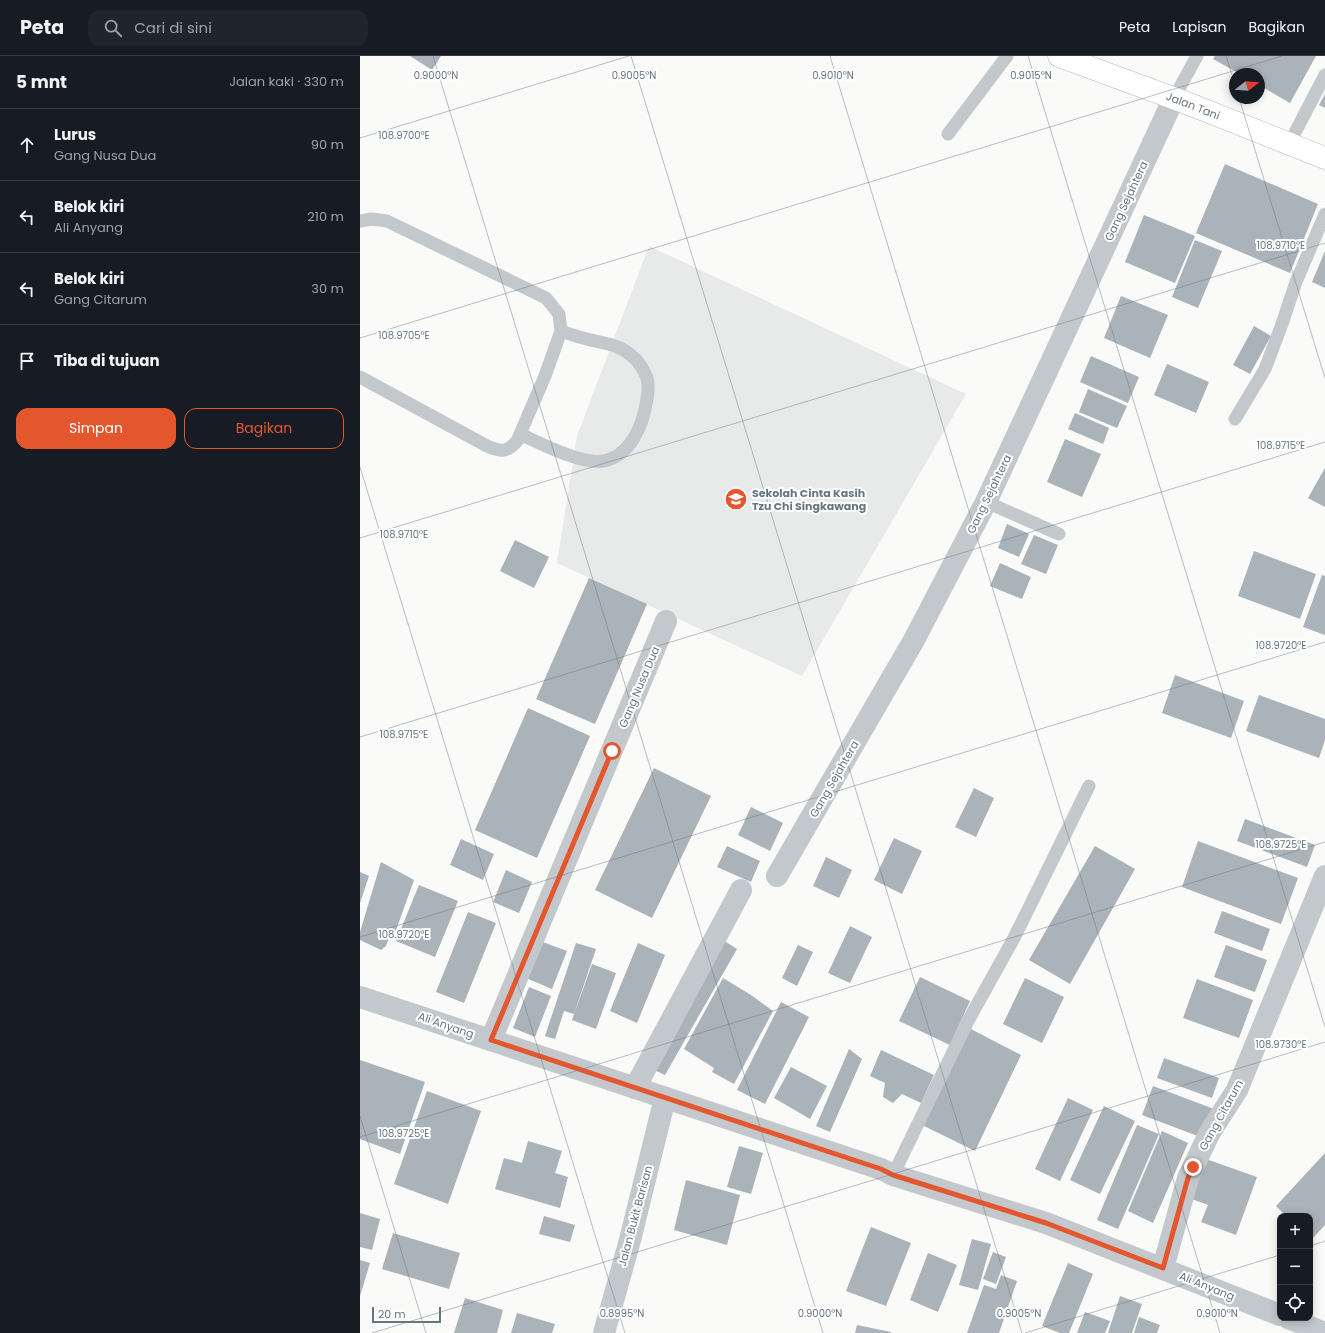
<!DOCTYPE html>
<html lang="id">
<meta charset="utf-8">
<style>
body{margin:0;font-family:Poppins,sans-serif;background:#20242c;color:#f1f3f6}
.controls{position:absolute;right:12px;bottom:12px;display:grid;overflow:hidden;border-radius:8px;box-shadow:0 2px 10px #0003}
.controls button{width:36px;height:36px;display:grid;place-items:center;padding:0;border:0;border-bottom:1px solid #363941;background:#171b24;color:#f1f3f6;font:20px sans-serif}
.compass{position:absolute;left:869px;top:12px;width:36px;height:36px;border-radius:50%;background:#171b24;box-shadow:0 2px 10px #0003;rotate:73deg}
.scale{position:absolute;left:12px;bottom:10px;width:69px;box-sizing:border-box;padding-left:4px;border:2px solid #657683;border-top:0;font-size:11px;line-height:14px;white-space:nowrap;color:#657683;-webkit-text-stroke:3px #fff;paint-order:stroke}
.stop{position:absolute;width:12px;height:12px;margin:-9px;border:3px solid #e4572e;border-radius:50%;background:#fff}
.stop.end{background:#e4572e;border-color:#fff;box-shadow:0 1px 4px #0008}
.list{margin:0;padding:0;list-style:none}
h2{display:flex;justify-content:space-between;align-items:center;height:52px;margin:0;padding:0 16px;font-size:17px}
h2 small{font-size:13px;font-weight:400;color:#9ea1a6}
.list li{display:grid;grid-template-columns:26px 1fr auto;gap:12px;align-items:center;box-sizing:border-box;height:72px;padding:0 16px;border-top:1px solid #363941}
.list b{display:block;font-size:15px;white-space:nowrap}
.list p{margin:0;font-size:13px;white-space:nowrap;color:#9ea1a6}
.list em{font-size:13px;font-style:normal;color:#9ea1a6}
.actions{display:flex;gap:8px;padding:12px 16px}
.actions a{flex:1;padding:9px 0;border:1px solid #e4572e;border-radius:12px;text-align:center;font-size:14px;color:#e4572e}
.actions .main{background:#e4572e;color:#fff}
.icon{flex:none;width:22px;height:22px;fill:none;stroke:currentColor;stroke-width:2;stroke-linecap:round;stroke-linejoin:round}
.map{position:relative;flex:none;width:965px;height:1277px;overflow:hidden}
header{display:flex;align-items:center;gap:24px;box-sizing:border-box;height:56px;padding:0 20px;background:#171b24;border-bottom:1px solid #363941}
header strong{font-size:19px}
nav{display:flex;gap:22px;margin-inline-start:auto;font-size:14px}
.search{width:280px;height:36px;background:#20242c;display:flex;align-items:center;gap:10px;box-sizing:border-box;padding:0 14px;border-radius:12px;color:#9ea1a6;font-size:15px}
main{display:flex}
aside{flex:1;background:#171b24}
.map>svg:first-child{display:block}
</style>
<header>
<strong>Peta</strong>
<div class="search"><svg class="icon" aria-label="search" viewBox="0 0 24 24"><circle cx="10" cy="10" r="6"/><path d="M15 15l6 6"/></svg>Cari di sini</div>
<nav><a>Peta</a><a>Lapisan</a><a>Bagikan</a></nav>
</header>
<main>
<aside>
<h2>5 mnt<small>Jalan kaki · 330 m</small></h2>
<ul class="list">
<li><svg class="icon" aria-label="ahead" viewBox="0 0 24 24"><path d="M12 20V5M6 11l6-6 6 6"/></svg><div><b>Lurus</b><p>Gang Nusa Dua</p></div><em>90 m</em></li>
<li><svg class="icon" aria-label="left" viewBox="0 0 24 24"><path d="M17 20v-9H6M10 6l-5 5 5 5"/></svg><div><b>Belok kiri</b><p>Ali Anyang</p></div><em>210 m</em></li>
<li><svg class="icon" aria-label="left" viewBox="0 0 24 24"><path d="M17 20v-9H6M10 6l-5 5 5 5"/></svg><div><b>Belok kiri</b><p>Gang Citarum</p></div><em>30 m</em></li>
<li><svg class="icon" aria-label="arrive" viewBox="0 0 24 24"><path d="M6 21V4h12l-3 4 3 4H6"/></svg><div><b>Tiba di tujuan</b></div></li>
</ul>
<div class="actions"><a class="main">Simpan</a><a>Bagikan</a></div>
</aside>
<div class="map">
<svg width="965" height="1277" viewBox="0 0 965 1277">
<rect width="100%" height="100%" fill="#fafaf8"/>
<path fill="#e8e9e9" d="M289,190L606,338L442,620L197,507L217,380Z"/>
<path fill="#aab3b9" d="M50,0H81L72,14Z
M855,0H956L930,47L899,29V18H880L853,3Z
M965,38V52L959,49Z
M865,108L958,148L930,217L836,177Z
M784,159L835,180L815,227L765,206Z
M835,184L862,195L838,252L812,241Z
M965,195V232L952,226Z
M761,240L808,259L790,302L744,282Z
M894,270L911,280L890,318L873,309Z
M731,300L779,321L768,347L720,326Z
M807,308L849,326L836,357L794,339Z
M728,333L767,350L757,372L719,356Z
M715,357L749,372L743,388L708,373Z
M705,383L741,398L722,441L687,426Z
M965,412V451L948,442Z
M647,468L669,478L659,501L638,492Z
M674,479L698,489L686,518L661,508Z
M155,484L189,501L174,532L140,515Z
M894,495L956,518L940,563L878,540Z
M640,507L671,521L662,543L630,530Z
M962,519L965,520V579L943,571Z
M229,522L287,548L235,668L176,643Z
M815,619L884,645L871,682L802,657Z
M899,639L965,663V684L959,702L886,675Z
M168,652L230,680L177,802L115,774Z
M294,712L351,740L292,862L235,834Z
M614,732L634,742L616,781L595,771Z
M391,751L423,767L410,795L378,779Z
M885,763L955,789L947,811L877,785Z
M534,782L562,795L542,838L514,824Z
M101,783L134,798L123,824L90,809Z
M838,785L938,822L921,868L822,831Z
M367,790L400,805L391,826L357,811Z
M735,790L775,813L710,928L669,904Z
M466,801L492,814L479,842L453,830Z
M21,806L54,824L35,877L30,879L26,890L21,894L0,884V876Z
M146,814L172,826L159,857L133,846Z
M0,816L9,820L0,847Z
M59,829L98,845L75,901L36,885Z
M862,855L910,873L902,895L854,877Z
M108,856L136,867L104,947L76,936Z
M490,870L512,881L490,927L468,917Z
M363,884L377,893L305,1019L292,1013Z
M180,885L207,895L192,933L166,922Z
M216,887L236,893L214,958L204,955L195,983L185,980Z
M278,887L305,899L277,967L250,955Z
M438,889L453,896L437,930L422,922Z
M866,889L907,904L895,936L854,921Z
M232,908L256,917L236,973L212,964Z
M560,921L610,945L590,989L539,965Z
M363,922L391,939L413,955L374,1028L352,1016L354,1012L324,993Z
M665,922L704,941L682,987L643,968Z
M837,923L893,944L879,982L823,962Z
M169,931L191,940L175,981L153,972Z
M421,946L449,961L405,1048L377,1034Z
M607,971L661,999L615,1095L560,1068Z
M489,993L502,1003L470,1076L456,1070Z
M521,994L574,1019L561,1047L542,1038L533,1047L523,1041L525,1027L510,1020Z
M804,1002L859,1022L852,1042L797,1022Z
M0,1004L65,1026L40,1098L0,1083Z
M431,1011L467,1030L450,1063L414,1042Z
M793,1030L854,1053L843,1082L782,1059Z
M67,1035L121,1055L88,1148L34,1128Z
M708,1042L733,1054L700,1125L675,1113Z
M744,1050L775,1065L740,1138L710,1124Z
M777,1069L799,1078L758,1173L737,1164Z
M802,1075L828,1087L793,1167L768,1155Z
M168,1085L202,1095L195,1117L208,1121L200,1152L135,1133L144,1102L162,1107Z
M379,1090L403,1097L391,1138L367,1131Z
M965,1097V1169L951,1184L950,1183V1160H926L916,1150Z
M843,1102L897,1121L876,1179L841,1166L848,1149L829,1142Z
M326,1124L380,1139L367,1189L314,1174Z
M0,1157L20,1163L12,1194L0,1191Z
M184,1160L215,1169L210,1186L179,1178Z
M511,1171L551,1187L526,1250L486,1235Z
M33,1177L100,1197L89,1233L22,1213Z
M612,1183L631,1188L618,1234L599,1229Z
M633,1196L646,1201L636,1228L623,1223Z
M568,1197L597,1209L578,1256L550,1244Z
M0,1204L10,1207L0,1240Z
M708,1207L733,1218L709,1277H700L682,1270Z
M641,1219L657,1225L639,1277H607L624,1229L636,1233Z
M760,1240L782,1248L772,1277H748Z
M105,1242L143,1254L137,1277H94Z
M725,1256L750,1265L745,1277H717Z
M157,1257L195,1268L192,1277H151Z
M779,1261L800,1269L797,1277H774Z
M497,1269L531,1276V1277H495Z"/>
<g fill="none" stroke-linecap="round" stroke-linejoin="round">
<g stroke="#b4b9bd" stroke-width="23">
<g id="trunk">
<path id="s1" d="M699,0L824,46L965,102"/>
</g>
</g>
<path stroke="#c3c8cc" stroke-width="13" d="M814,42L837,0
M588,78L647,0
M929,88L965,19
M0,165L11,163L27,165L186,242L199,258L201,275L185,320L157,385C146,397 141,396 127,390L0,321
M875,363L905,313L922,268L936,226L965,158
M160,378C180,387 222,409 243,405C271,400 283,369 287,343C288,337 289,328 287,322C284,314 278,305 272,300C257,287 245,288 227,283C218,281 210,278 201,275
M626,446L699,478
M533,1119L608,965L654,882L729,730"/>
<path stroke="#c3c8cc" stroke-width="22" d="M417,820L554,584L626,446L814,42
M131,984L306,565
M275,1032L381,834
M803,1212L828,1122L850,1076L877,1034L965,820
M244,1277L270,1184L305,1042"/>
<path stroke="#c3c8cc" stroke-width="22" d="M0,941L521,1113L533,1119L686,1167L920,1259
M928,1262L965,1277"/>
<use href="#trunk" stroke="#fff" stroke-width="22"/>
</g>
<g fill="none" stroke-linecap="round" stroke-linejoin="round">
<path stroke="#e4572e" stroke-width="5" d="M252,695L131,984L521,1113L533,1119L686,1167L803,1212L828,1122L833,1111"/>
</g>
<path fill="none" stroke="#657683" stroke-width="1" stroke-opacity="0.45" d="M73,0L463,1277M271,0L662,1277M470,0L860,1277M668,0L965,971M866,0L875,28M879,42L965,322M0,82L269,0M0,282L922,0M0,411L265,1277M0,482L965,187M0,681L965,386M0,881L965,586M0,1060L66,1277M0,1081L965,786M950,1190L965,1185M12,1277L965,986M665,1277L920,1199"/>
<defs>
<g id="school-disc" transform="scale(1.15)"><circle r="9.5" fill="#e4572e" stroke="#fff"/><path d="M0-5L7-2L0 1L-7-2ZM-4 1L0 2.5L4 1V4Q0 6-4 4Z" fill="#fff"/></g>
</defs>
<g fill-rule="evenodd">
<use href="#school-disc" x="376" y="443"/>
</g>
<g text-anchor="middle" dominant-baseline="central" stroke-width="4" stroke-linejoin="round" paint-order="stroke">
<g font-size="11" fill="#657683" stroke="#fff">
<text stroke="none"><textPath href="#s1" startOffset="143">Jalan Tani</textPath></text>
<text transform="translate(766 145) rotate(-65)">Gang Sejahtera</text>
<text transform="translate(629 438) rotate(-64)">Gang Sejahtera</text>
<text transform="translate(279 631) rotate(-67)">Gang Nusa Dua</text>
<text transform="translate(474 723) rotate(-60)">Gang Sejahtera</text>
<text transform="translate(86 969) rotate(19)">Ali Anyang</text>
<text transform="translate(861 1059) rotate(-61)">Gang Citarum</text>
<text transform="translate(275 1160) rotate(-75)">Jalan Bukit Barisan</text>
<text transform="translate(847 1230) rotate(22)">Ali Anyang</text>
</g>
<g font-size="11" font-weight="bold" fill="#657683" stroke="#fff" text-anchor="start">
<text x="392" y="437">Sekolah Cinta Kasih<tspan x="392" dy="13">Tzu Chi Singkawang</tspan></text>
</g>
</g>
<g font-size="10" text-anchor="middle" fill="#657683" stroke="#fff" stroke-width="4" stroke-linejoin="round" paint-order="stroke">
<text x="76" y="23">0.9000°N</text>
<text x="274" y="23">0.9005°N</text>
<text x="473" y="23">0.9010°N</text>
<text x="671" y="23">0.9015°N</text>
<text x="44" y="83">108.9700°E</text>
<text x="921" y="193">108.9710°E</text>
<text x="44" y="283">108.9705°E</text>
<text x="921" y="393">108.9715°E</text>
<text x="44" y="482">108.9710°E</text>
<text x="921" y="593">108.9720°E</text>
<text x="44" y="682">108.9715°E</text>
<text x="921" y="792">108.9725°E</text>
<text x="44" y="882">108.9720°E</text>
<text x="921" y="992">108.9730°E</text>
<text x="44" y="1081">108.9725°E</text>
<text x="262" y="1261">0.8995°N</text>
<text x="460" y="1261">0.9000°N</text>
<text x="659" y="1261">0.9005°N</text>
<text x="857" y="1261">0.9010°N</text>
</g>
</svg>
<div class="controls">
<button>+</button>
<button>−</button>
<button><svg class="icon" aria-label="locate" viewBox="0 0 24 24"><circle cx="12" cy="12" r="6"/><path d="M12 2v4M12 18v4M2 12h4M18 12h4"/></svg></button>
</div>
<svg class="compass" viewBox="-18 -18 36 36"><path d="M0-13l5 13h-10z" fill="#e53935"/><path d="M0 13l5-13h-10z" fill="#9ea1a6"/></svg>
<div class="scale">20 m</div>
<div class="stop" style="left:252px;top:695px"></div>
<div class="stop end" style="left:833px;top:1111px"></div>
</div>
</main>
